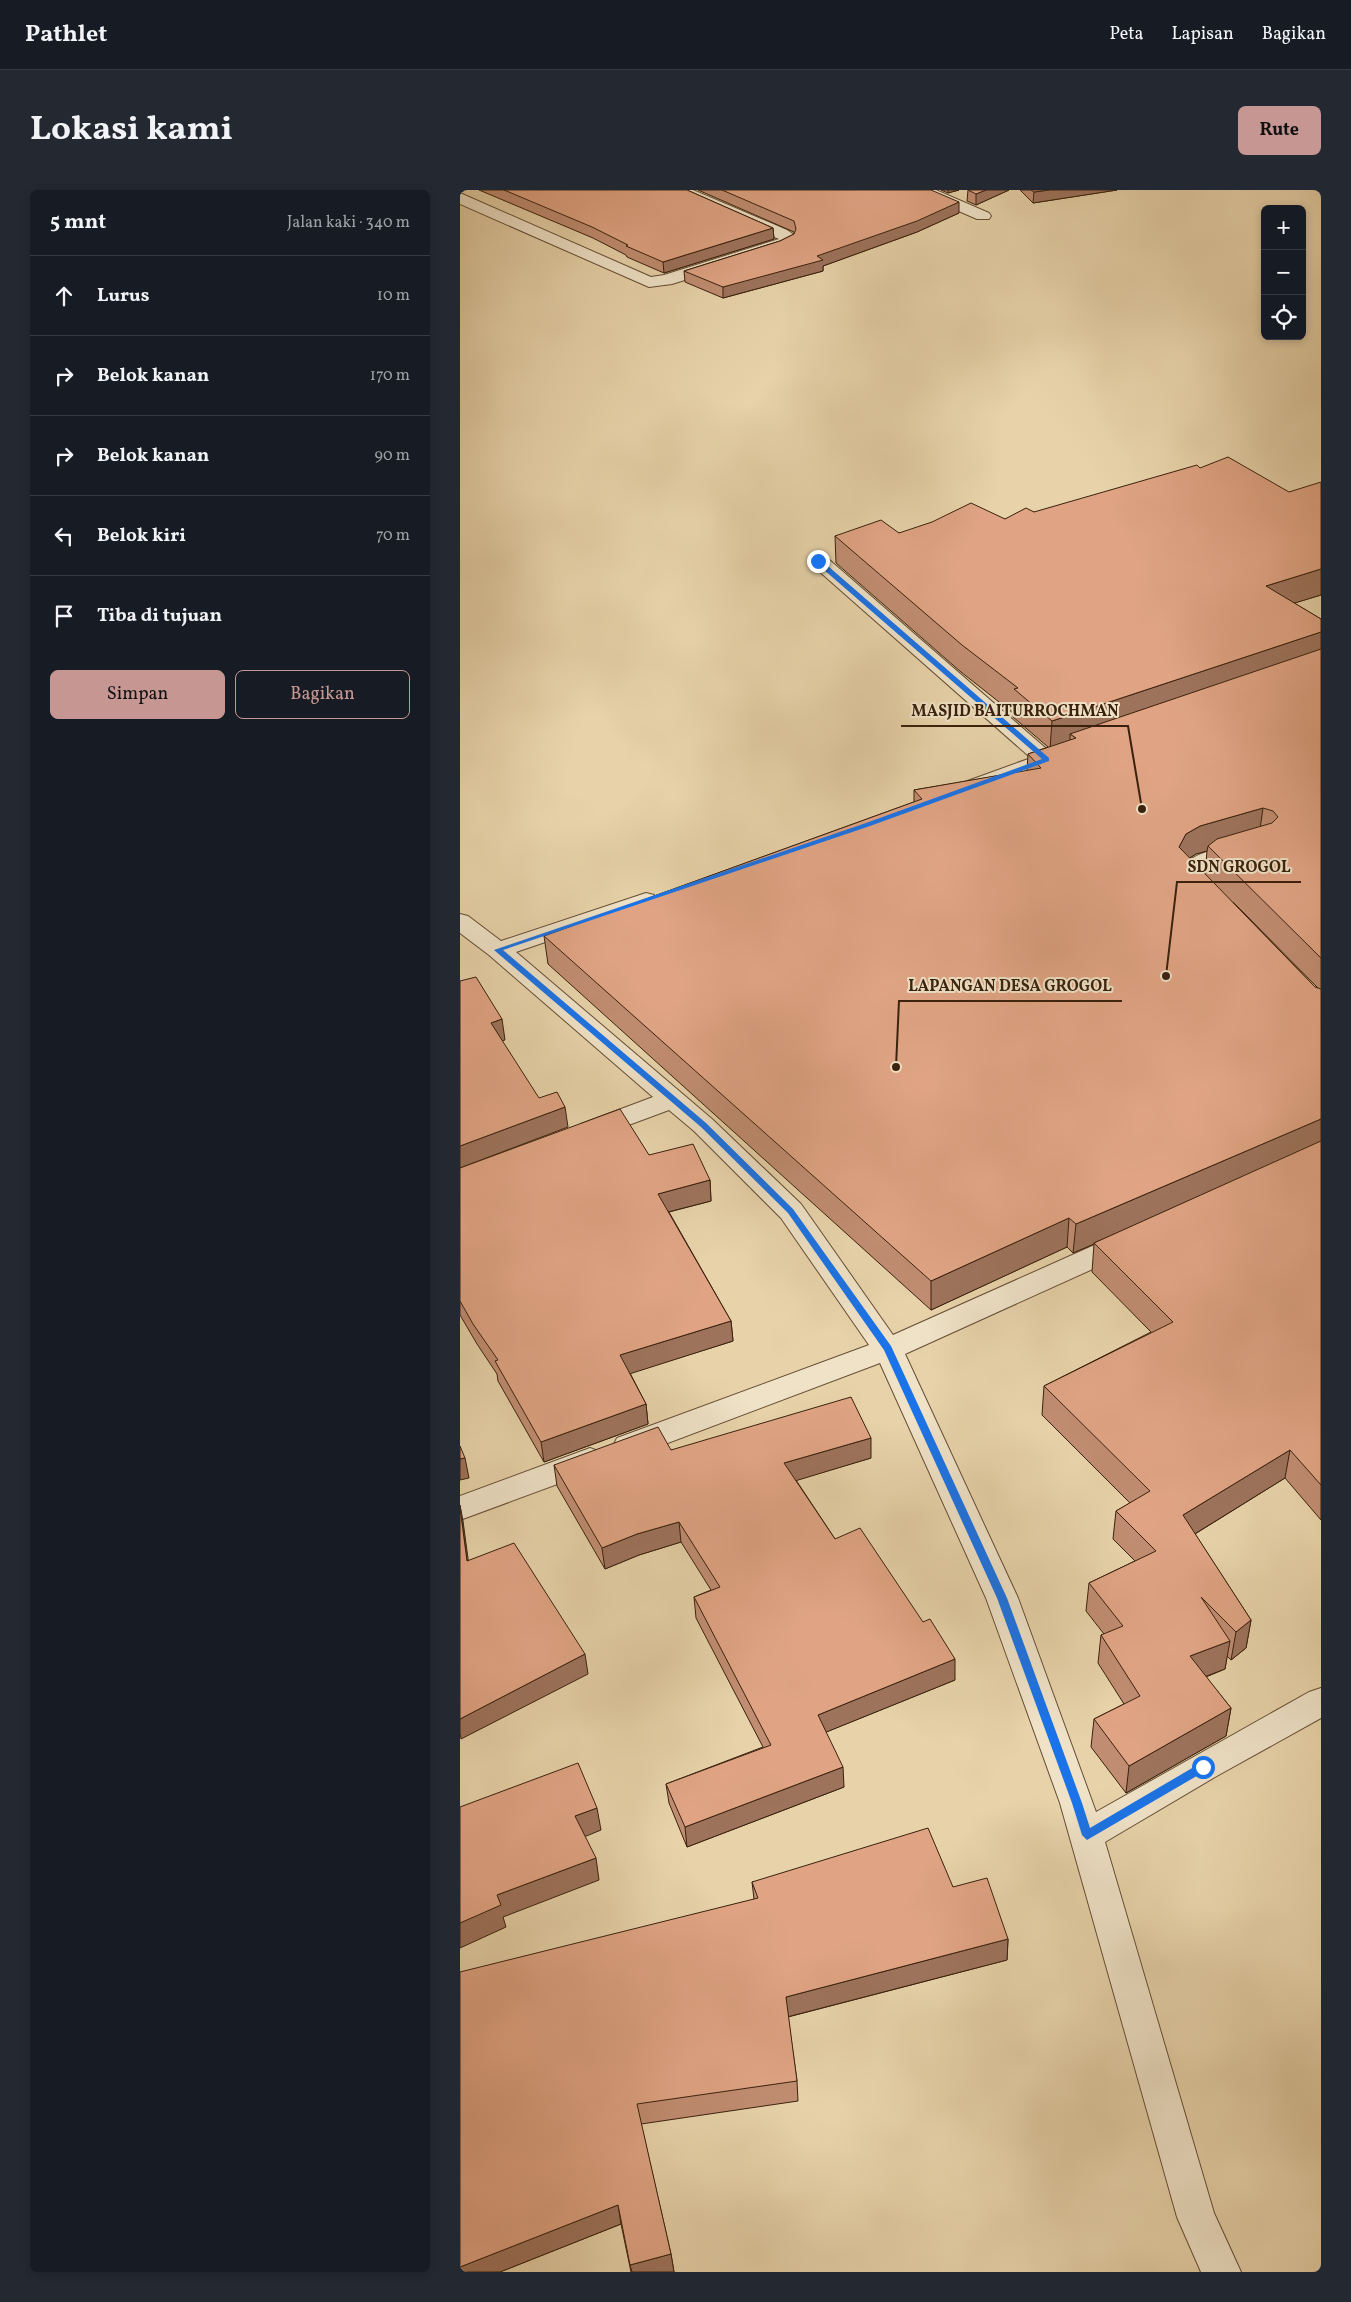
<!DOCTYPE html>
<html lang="id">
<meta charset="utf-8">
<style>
body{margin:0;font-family:Vollkorn,serif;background:#242831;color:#f1f3f6}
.controls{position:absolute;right:15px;top:15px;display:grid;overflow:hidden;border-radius:8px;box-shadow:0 2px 8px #0003}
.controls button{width:45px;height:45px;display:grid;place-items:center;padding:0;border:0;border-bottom:1px solid #363941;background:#171b24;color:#f1f3f6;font:25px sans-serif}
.stop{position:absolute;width:15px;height:15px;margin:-11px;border:4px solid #1a73e8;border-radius:50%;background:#fff}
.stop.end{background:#1a73e8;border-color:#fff;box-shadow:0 1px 5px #0008}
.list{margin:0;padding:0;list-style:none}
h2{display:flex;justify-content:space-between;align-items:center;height:65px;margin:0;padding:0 20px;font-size:21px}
h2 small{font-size:16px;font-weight:400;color:#9ea1a6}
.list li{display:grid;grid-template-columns:32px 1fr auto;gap:15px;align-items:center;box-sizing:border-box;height:80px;padding:0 20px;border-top:1px solid #363941}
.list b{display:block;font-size:19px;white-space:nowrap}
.list em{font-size:16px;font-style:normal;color:#9ea1a6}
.actions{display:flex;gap:10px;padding:15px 20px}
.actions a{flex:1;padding:11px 0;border:1px solid #c59692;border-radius:8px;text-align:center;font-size:18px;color:#c59692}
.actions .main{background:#c59692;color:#111}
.icon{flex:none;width:28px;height:28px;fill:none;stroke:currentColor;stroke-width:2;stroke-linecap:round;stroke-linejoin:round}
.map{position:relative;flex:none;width:861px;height:2082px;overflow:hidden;border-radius:8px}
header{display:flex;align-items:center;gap:30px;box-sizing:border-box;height:70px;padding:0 25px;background:#171b24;border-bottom:1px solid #363941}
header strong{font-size:24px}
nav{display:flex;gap:28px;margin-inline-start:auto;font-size:18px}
.intro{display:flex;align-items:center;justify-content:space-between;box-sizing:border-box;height:120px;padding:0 30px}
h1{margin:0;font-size:35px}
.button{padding:12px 22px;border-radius:8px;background:#c59692;color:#111;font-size:18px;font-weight:700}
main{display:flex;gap:30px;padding:0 30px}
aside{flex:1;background:#171b24;border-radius:8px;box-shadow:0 2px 8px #0003}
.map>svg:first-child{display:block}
</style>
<header>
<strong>Pathlet</strong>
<nav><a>Peta</a><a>Lapisan</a><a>Bagikan</a></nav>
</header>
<div class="intro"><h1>Lokasi kami</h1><a class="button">Rute</a></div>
<main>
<aside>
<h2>5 mnt<small>Jalan kaki · 340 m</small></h2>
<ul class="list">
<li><svg class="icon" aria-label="ahead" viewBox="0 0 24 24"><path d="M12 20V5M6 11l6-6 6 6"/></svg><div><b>Lurus</b></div><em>10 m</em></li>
<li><svg class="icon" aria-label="right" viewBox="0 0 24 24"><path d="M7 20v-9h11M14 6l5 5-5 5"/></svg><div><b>Belok kanan</b></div><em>170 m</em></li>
<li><svg class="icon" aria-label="right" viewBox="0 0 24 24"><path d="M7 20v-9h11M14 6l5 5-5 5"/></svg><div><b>Belok kanan</b></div><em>90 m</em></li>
<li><svg class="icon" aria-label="left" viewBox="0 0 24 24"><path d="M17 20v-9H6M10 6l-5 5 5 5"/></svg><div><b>Belok kiri</b></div><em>70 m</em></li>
<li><svg class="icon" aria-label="arrive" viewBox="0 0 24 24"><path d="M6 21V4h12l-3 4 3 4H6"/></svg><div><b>Tiba di tujuan</b></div></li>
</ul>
<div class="actions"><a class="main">Simpan</a><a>Bagikan</a></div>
</aside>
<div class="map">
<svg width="861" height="2082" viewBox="0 0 861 2082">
<rect width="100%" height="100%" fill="#e7d2a9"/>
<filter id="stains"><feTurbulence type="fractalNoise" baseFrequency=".004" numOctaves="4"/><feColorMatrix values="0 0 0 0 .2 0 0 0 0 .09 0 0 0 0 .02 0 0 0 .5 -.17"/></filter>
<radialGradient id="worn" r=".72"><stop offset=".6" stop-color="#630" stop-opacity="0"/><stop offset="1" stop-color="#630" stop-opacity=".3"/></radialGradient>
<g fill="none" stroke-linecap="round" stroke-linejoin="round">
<g stroke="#654d34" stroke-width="2">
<path id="street" d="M212,0H233L327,40L333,44L335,51L333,54L320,60L212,94L189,97L0,14V3L191,87L204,85L319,49L214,3Z
M455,0H476L529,23L531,26L529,29H517L457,3Z
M359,365L366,367L590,562L601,558L609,560L612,565L609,570L518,603L510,605L502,603L499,598L502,593L571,568L352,375L349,371L352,367Z
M783,653L791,655L795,660L791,665L753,676L743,683L760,703L756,708C739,712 728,699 718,685C726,662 762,658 783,653Z
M186,703L194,705L198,710L194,715L56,762L252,929L341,1014L433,1145L657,1045L667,1042L677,1045L681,1052L677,1059L445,1164L558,1408L636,1622L849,1502L861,1498V1528L755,1587L645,1652L754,2023L781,2082H741L717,2027L600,1613L526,1408L420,1173L168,1268L157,1264L153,1256L157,1248L409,1155L321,1028L234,941L209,920L139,946L130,949L121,946L117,940L121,934L193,907L29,765L0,743V724L8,726L41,751Z
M130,1258L141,1262L145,1270L141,1278L0,1330V1306Z"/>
</g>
<use href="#street" fill="#efe2c7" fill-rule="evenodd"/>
</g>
<path fill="#c18d72" stroke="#3a210d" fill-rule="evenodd" d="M19,0H227L313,38L314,49L204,83L167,67L166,65L133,48Z
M238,0H471L499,23L457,42L363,76V81L263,108L225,92L224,81L320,51L334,44V42Z
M481,0H499L488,3Z
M508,0H549L516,15L507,11Z
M560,0H657L573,13Z
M574,322L861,405L834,413L861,429V1330L825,1288L735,1344L791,1430L786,1458L771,1470L767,1466L765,1479L746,1487L771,1518L766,1546L666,1603L631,1557L634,1529L664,1514L638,1473L641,1445L644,1444L626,1421L629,1393L675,1371L653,1349L656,1321L670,1313L582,1225L584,1196L691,1142L632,1082L634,1054L613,1063L607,1057L471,1120L88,774L84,746L454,612V600L567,581L568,564L588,557L553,527V523L501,482L376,373L375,346L439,343L545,329ZM747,661L745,684L730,668L736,664ZM773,712L858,798L855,797Z
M189,965L250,990L251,1011L209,1022L271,1131L273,1151L170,1183L186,1214L188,1234L84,1272L38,1191L37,1184L17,1154L0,1125V978Z
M211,1260L411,1268L336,1290L375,1349L495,1490L366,1542L384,1597L227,1657L209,1613L206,1594L303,1557L236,1428L234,1407L251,1400L221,1352L179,1365L145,1379L97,1296L94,1275Z
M292,1692L493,1697L548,1749L547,1770L328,1827L337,1891L338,1911L181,1934L211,2064L214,2082H171L161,2034L40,2082L294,1709Z"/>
<path fill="#9d735c" stroke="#3a210d" d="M488,0H499L488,3Z
M526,0H549L516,15V4Z
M589,0H657L573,13L574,2Z
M499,12V23L457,42L363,76V81L263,108V97Z
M313,38L314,49L204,83L203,72Z
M861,379V405L802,423L806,396Z
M861,442V464L616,548L610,544V552L590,559L592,531Z
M803,618L799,646L748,656L747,661L736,664L723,672L719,657L726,644L740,636Z
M42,829L45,850L34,853L31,833Z
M105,917L108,937L0,978V956Z
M861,929V955L634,1053V1054L613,1063L616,1034Z
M250,990L251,1011L200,1024L198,1004Z
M609,1028L607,1057L471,1120V1091Z
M271,1131L273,1151L163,1186L160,1165Z
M186,1214L188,1234L84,1272L81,1252Z
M411,1248V1268L325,1294L324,1273Z
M830,1260L825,1288L720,1353L723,1325Z
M5,1268L9,1288L0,1290V1269Z
M0,1315L3,1331L11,1391L7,1371Z
M219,1332L221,1352L179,1365L145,1379L142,1358L177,1344Z
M791,1430L786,1458L771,1470L776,1442Z
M770,1451L765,1479L726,1494L730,1466Z
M125,1464L128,1484L1,1549L0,1543V1529Z
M495,1469V1490L359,1545L358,1525Z
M771,1518L766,1546L666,1603L669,1576Z
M383,1577L384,1597L227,1657L225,1637Z
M137,1618L141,1640L119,1649L115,1626Z
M136,1668L139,1690L43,1727L46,1737L0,1758V1733L37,1705Z
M548,1749L547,1770L327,1827L326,1807Z
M158,2015L161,2034L40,2082H0V2077Z
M211,2064L214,2082H172L170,2075Z"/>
<path fill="#e0a484" stroke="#3a210d" d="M44,0H227L313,38L203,72L166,56L168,55L132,37Z
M262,0H471L499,12L457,31L357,66L363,70L263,97L224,81L320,51L334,44L336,39L334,31Z
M508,0H526L516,4Z
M571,0H589L574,2Z
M768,267L829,302L861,292V379L806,396L861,429V442L592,531L554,499L558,498L502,455L375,346L421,330L439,343L472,332L511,313L545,329L566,318L574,322L737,275L740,278Z
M861,459V768L748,656L757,649L812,633L818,627L813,621L803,618L740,636L726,644L719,657L855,797L861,799V929L616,1034L609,1028L471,1091L84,746L462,609L454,600L581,578L568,564L616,548L610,544Z
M16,787L42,829L31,833L79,908L97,902L105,917L0,956V791Z
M160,919L189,965L233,954L250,990L198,1004L271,1131L160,1165L186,1214L81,1252L35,1171L38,1170L13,1134L0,1111V978Z
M861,951V1295L830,1260L723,1325L791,1430L776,1442L741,1407L770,1451L730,1466L771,1518L669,1576L634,1529L680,1506L641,1445L663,1436L629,1393L696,1361L656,1321L690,1301L584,1196L713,1132L634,1053Z
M391,1207L411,1248L324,1273L375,1349L400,1338L463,1432L470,1429L495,1469L358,1525L383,1577L225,1637L206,1594L311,1555L234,1407L260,1397L219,1332L177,1344L142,1358L94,1275L198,1237L211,1260Z
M0,1256L5,1268L0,1269Z
M0,1318L7,1371L54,1353L125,1464L0,1529Z
M118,1573L137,1618L115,1626L136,1668L37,1705L41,1715L0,1733V1617Z
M468,1638L493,1697L527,1688L548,1749L326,1807L337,1891L177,1914L211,2064L170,2075L158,2015L0,2077V1782L298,1708L292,1692Z"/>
<path fill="#1a73e8" d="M356,370H361L589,568V571L410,636L43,760L246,933L333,1019L431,1156L547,1408L622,1613L630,1638L739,1574H747V1580L627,1650L622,1645L612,1613L537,1408L424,1160L328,1023L241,937L34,760L406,633L582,569L356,373Z"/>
<path fill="none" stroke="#3a210d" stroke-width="2" d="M682 619L668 536H441M706 786L717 692H841M436 877L439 811H662"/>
<g fill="#3a210d" stroke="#efe2c7" stroke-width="2">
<circle cx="682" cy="619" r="5"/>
<circle cx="706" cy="786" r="5"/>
<circle cx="436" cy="877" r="5"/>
</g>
<g font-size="16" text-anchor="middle" font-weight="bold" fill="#3a210d" stroke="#efe2c7" stroke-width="4" stroke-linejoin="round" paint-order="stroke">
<text x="555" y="526">MASJID BAITURROCHMAN</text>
<text x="779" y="682">SDN GROGOL</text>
<text x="550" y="801">LAPANGAN DESA GROGOL</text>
</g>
<rect width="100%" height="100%" filter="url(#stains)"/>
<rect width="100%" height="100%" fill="url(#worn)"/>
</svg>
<div class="controls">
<button>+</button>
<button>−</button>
<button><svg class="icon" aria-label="locate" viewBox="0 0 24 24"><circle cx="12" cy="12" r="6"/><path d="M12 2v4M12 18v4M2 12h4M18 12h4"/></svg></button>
</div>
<div class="stop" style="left:743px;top:1577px"></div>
<div class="stop end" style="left:358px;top:371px"></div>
</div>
</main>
